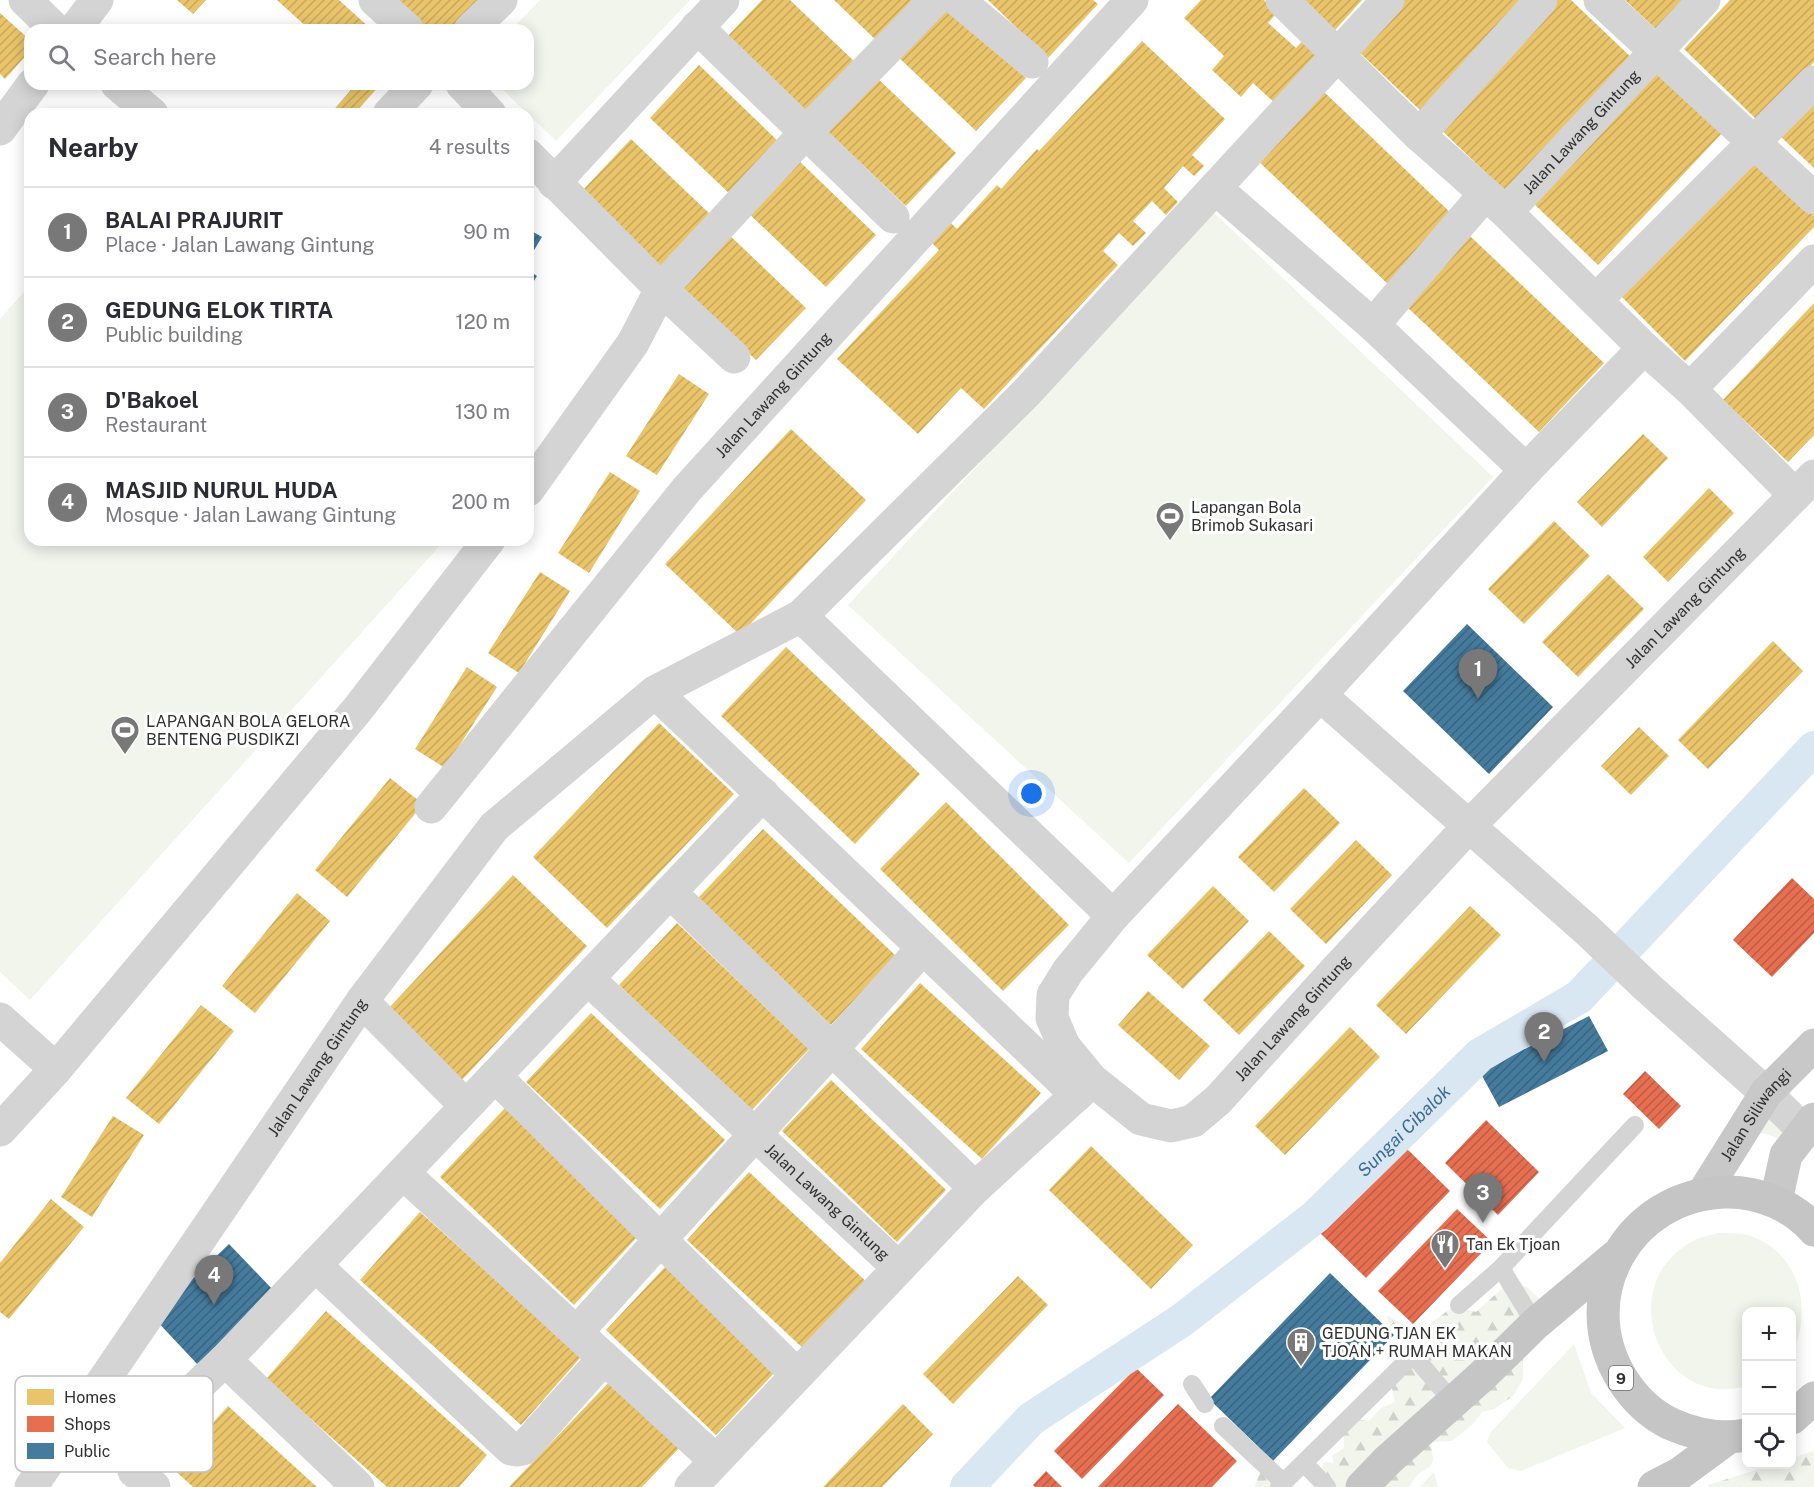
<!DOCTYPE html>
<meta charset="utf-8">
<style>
body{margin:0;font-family:"Public Sans",sans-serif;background:#f7f7f7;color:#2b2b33}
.controls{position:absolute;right:18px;bottom:18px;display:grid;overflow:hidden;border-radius:12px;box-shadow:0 3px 15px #0003}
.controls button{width:54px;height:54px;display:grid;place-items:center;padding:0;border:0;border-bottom:2px solid #e1e1e2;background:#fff;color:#2b2b33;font:30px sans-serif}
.you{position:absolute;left:1032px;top:794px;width:21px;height:21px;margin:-15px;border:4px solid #fff;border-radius:50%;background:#1a73e8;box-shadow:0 0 0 9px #1a73e833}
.badge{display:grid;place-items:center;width:39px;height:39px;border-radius:50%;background:#787878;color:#fff;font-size:20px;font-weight:700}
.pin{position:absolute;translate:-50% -50px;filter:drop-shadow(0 2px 3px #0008)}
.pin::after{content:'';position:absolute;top:32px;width:21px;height:18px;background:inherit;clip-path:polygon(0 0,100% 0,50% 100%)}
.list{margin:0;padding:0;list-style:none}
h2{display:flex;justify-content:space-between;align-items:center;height:78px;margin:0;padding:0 24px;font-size:26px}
h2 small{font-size:20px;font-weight:400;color:#7c7c81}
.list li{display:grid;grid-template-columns:39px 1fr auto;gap:18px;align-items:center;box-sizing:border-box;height:90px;padding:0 24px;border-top:2px solid #e1e1e2}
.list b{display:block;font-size:22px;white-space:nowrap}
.list p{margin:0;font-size:20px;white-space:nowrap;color:#7c7c81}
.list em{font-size:20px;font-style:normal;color:#7c7c81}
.icon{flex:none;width:33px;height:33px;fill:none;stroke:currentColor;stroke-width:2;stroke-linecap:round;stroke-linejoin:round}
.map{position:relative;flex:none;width:1814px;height:1487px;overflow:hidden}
.search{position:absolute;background:#fff;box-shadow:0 3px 15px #0003;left:24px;top:24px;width:510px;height:66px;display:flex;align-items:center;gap:15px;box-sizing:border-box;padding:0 21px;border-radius:18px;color:#7c7c81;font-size:22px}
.panel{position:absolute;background:#fff;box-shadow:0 3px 15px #0003;left:24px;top:108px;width:510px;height:438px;border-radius:18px}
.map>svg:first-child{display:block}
</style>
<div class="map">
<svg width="1814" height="1487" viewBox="0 0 1814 1487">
<defs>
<pattern id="forest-firs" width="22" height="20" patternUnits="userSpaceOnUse" patternTransform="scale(1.5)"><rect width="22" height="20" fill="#f1f5ec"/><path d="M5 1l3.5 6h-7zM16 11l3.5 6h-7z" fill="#cfd2cb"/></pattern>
<pattern id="homes-hatch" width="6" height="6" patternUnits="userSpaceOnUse" patternTransform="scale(1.5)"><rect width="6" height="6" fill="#e9c46a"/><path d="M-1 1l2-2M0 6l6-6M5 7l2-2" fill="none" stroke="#c8a95c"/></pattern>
<pattern id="shops-hatch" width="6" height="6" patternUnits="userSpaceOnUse" patternTransform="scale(1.5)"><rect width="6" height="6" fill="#e76f51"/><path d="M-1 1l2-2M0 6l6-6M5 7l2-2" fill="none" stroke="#bc5c44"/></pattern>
<pattern id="public-hatch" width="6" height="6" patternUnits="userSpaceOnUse" patternTransform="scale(1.5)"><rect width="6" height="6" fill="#457b9d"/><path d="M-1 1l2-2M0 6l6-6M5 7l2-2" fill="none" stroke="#3a6580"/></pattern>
</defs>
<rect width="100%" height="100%" fill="#fff"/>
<path fill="#f1f5ec" d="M540,0H690L556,141L497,84H528V30H511Z
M1213,212L1493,477L1129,863L848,605Z
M30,285V540H445L30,1000L0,972V319Z
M1762,1110L1786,1136L1787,1142L1766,1134L1739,1132Z
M1719,1233C1728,1233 1738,1233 1747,1235C1799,1250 1814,1309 1792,1354V1312H1746V1386C1662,1411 1610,1286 1693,1241C1700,1237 1711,1235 1719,1233Z
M1574,1344L1591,1393L1625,1428L1521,1471L1508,1468L1487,1442L1490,1433Z
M1434,1472L1438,1487H1420Z"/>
<path fill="url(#forest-firs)" d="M1507,1284L1527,1287L1544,1303L1523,1353V1379L1513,1396L1494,1409L1482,1412L1473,1424L1452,1441L1431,1442L1433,1460L1431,1466L1418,1474L1409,1487H1318L1316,1480L1324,1462L1334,1463L1332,1456L1344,1448L1343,1428L1353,1419L1369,1421L1381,1408L1395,1402L1390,1379L1411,1354L1412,1345C1399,1338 1389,1330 1387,1315L1418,1333L1427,1331L1431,1323L1454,1306L1476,1312Z
M1814,1451V1487H1709L1708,1485L1772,1465L1792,1464V1458Z
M1261,1471L1289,1487H1254Z"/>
<path fill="url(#homes-hatch)" d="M177,0H206L193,14Z
M277,0H339L372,30H310Z
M390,0H481L453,30H422Z
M762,0H790L857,64L807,117L725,39Z
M834,0H917L878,42Z
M944,0L1026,78L976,131L894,53Z
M988,0H1093L1098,4L1048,58Z
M1201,0H1264L1277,13L1268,23L1296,48L1303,40L1321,56L1277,105L1253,83L1241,97L1212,70L1224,56L1184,18Z
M1304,0H1362L1335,30Z
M1404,0H1529L1423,113L1357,50Z
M1550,0H1571L1634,60L1508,194L1434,123Z
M1625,0H1691L1660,33Z
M1730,0H1814V62L1758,121L1684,49Z
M0,13L30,40V51L5,79L0,74Z
M1142,41L1225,119L1192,155L1204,166L1194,176L1183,166L1164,188L1178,202L1166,215L1152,201L1133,221L1146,233L1133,246L1119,233L1103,251L1118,265L984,409L961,388L918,434L837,359L939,250L932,243L951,223L957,229L997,185L1001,189L1037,149L1039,151Z
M699,65L781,144L732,196L650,118Z
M1660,67L1725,130L1598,265L1532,202Z
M874,75L956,153L906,206L824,128Z
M356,84H381L354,114H330Z
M1321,89L1455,217L1390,286L1256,159Z
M1814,100V168L1780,136Z
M631,139L713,217L664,270L582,191Z
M794,156L876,235L826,287L744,209Z
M1751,158L1814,215V227L1685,361L1621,296Z
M724,230L806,308L756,360L674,282Z
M1470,236L1604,363L1539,432L1405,305Z
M1814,303V435L1788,462L1723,400Z
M679,374L709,394L657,475L626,456Z
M791,429L866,500L740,635L665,564Z
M1643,434L1668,458L1602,527L1577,502Z
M610,472L640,491L589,573L558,553Z
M1709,488L1734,513L1668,582L1643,557Z
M1554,521L1590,556L1524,624L1488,589Z
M540,572L570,591L519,673L488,653Z
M1608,574L1644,609L1578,677L1542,642Z
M1773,641L1803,671L1708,769L1678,740Z
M786,647L920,774L855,844L721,716Z
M467,667L497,687L445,768L415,749Z
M659,723L734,794L607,928L533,857Z
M1639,727L1669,756L1631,795L1601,766Z
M390,778L423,804L347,897L315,870Z
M1304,788L1340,823L1274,892L1238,857Z
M946,802L1069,925L1003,991L880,869Z
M763,829L896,956L831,1025L698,898Z
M1356,840L1392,875L1326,944L1290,909Z
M513,875L587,946L461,1081L387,1010Z
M1213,886L1249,921L1183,989L1147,955Z
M297,893L330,921L255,1013L222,986Z
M1470,906L1501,935L1406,1034L1376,1005Z
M677,923L809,1049L751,1111L619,985Z
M1269,931L1305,966L1239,1035L1203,1000Z
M920,983L1041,1093L982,1159L861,1049Z
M1148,991L1210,1046L1179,1080L1118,1025Z
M201,1005L234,1031L159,1124L126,1098Z
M591,1013L725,1140L660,1209L526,1082Z
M1350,1027L1380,1057L1285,1155L1255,1126Z
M831,1080L946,1190L897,1242L782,1131Z
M505,1108L639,1235L574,1305L440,1177Z
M113,1116L144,1135L92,1217L61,1197Z
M1091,1146L1193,1245L1151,1289L1049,1190Z
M749,1172L871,1286L808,1353L687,1240Z
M51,1199L84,1227L9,1319L0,1312V1263Z
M420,1212L581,1357L521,1425L360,1280Z
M665,1267L775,1372L716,1435L606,1330Z
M1018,1276L1048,1305L953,1404L923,1374Z
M326,1311L487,1455L459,1487H387L266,1379Z
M613,1378L682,1445L642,1487H509Z
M903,1404L933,1434L882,1487H823Z
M228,1406L317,1487H193L172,1468Z"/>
<path fill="url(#shops-hatch)" d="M1792,878L1814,899V933L1772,977L1733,940Z
M1645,1071L1681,1106L1659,1129L1623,1094Z
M1486,1120L1539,1172L1498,1215L1445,1163Z
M1402,1144L1450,1191L1366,1278L1318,1231Z
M1457,1209L1492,1242L1413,1324L1378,1291Z
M1136,1368L1164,1395L1082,1479L1054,1451Z
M1178,1404L1237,1461L1212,1487H1098Z
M1046,1471L1062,1487H1035L1033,1485Z"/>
<path fill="url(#public-hatch)" d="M528,229L542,237L528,260Z
M528,270L537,276L528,291Z
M1467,624L1553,707L1489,774L1403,691Z
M1589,1016L1608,1051L1499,1107L1480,1072Z
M229,1244L275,1292L199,1366L153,1317Z
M1330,1273L1394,1335L1273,1461L1209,1399Z"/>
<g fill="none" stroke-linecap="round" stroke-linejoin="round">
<path stroke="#d9e7f2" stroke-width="34" id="s1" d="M967,1487L1031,1419L1182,1320L1315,1217L1480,1055L1579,997L1814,748"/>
<path stroke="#d4d4d4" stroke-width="18" d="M1501,1268L1535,1324
M1459,1305L1501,1268L1635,1125
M1192,1384L1205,1404
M1223,1426L1283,1482
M1304,1463L1327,1487
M1279,1487L1413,1355L1453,1402"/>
<g stroke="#d4d4d4" stroke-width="33">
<path d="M25,0L56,30"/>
<path d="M375,0L408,30"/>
<path d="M958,0L1032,62"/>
<path d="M1282,0L1419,135L1506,212L1644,348L1690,389L1795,495"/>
<path d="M1600,0L1814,198"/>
<path d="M697,27L893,217"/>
<path d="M74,30L97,0"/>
<path d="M470,30L501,0"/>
<path d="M117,84L152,114"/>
<path d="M462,84L490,114"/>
<path d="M389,114L417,84"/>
<path d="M0,129L33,84"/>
<path d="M1419,135L1541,0"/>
<path d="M528,155L661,289L633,343L528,490"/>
<path d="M554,183L723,0"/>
<path d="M1215,188L1388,0"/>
<path id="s2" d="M1506,212L1704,0"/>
<path d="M1596,300L1814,82"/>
<path d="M1373,325L1485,194"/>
<path id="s3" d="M1644,348L1526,470L1320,695L1113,916L1068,971L1053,995L1052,1018L1064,1046L1092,1080L1141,1119L1171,1126L1193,1121L1218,1100L1334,972L1469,826L1814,476"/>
<path d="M734,357L661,289L807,131L935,0"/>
<path d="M1690,389L1814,261"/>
<path d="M801,616L1113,916"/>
<path d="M655,692L1077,1095"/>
<path d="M1320,695L1587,930L1647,987L1766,1093L1804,1131"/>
<path id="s4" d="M431,807L687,489L1132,0"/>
<path d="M670,892L975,1188"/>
<path id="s5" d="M588,979L899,1268"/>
<path d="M362,1001L466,1106"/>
<path d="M0,1019L56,1069"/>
<path d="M495,1076L796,1374"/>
<path d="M0,1130L56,1069L357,710L489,540"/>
<path d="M403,1173L715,1460"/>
<path d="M315,1265L511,1449L517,1450L523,1449L604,1358"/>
<path d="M577,1332L923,948"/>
<path d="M225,1360L358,1487"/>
<path id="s6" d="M31,1487L362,1001L494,827L655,692L801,616L1026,393L1215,188L1373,325L1526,470"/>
<path d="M154,1487L134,1471L132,1457L136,1445L225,1360L763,794"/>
<path d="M691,1487L975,1188L1092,1081"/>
</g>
<g stroke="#c8c8c8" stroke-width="33">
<path id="s7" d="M1704,1192L1766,1093L1814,1045"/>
<path d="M1776,1201L1786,1155L1814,1119"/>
</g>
<path stroke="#c5c5c5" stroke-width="33" d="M1792,1418L1814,1398
M1746,1435C1720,1440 1696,1435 1671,1424C1650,1414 1634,1398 1622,1379C1571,1296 1629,1195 1725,1192C1757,1191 1793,1205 1814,1230
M1362,1487L1388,1460L1482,1376L1535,1324L1616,1256
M1654,1487L1679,1474L1728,1438"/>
</g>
<defs>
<g id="stadium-pin" transform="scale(1.5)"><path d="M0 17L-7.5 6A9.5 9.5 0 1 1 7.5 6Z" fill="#787878" stroke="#fff"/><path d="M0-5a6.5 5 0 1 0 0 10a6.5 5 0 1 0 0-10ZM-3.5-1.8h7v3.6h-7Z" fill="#fff"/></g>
<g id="restaurant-pin" transform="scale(1.5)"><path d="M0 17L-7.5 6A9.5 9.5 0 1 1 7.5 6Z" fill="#787878" stroke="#fff"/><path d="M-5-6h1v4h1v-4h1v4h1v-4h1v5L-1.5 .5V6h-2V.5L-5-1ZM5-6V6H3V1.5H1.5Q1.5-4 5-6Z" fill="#fff"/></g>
<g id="building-pin" transform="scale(1.5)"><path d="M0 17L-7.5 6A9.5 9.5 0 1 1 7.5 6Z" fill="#787878" stroke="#fff"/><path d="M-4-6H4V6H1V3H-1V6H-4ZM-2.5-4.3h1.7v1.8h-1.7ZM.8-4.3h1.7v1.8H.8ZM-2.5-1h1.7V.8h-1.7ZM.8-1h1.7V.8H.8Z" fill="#fff"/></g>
</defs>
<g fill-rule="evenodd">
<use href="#stadium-pin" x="1170" y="516"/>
<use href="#stadium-pin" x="125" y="730"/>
<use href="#restaurant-pin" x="1445" y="1244"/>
<use href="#building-pin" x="1301" y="1342"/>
</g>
<g text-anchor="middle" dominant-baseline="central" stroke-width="6" stroke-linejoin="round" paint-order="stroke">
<rect fill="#fff" stroke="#6e6e6e" stroke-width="1.5" x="1609" y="1366" width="24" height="24" rx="4.5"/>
<g font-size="15" font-weight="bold" fill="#303030">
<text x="1621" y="1378">9</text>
</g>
<g font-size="16" fill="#303030" stroke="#fff">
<text stroke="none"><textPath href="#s2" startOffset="110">Jalan Lawang Gintung</textPath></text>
<text stroke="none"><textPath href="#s4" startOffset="536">Jalan Lawang Gintung</textPath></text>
<text stroke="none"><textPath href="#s3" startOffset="1802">Jalan Lawang Gintung</textPath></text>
<text stroke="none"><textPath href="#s3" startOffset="1234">Jalan Lawang Gintung</textPath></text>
<text stroke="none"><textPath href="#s6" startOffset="508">Jalan Lawang Gintung</textPath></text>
<text stroke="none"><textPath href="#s7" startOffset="93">Jalan Siliwangi</textPath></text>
<text stroke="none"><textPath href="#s5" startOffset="327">Jalan Lawang Gintung</textPath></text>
</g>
<g font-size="16" fill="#303030" stroke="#fff" text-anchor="start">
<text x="1191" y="507">Lapangan Bola<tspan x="1191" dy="18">Brimob Sukasari</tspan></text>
<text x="146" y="721">LAPANGAN BOLA GELORA<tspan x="146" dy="18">BENTENG PUSDIKZI</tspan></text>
<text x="1466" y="1244">Tan Ek Tjoan</text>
<text x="1322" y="1333">GEDUNG TJAN EK<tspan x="1322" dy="18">TJOAN + RUMAH MAKAN</tspan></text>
</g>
<g font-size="18" font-style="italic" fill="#3c6d93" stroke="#fff">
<text stroke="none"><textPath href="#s1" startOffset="566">Sungai Cibalok</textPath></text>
</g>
</g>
<rect x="15" y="1376" width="198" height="96" rx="9" fill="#fff" stroke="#c1c1c1" stroke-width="1.5"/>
<rect x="27" y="1389" width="27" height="16" fill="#e9c46a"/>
<rect x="27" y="1416" width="27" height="16" fill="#e76f51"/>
<rect x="27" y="1443" width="27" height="16" fill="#457b9d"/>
<g font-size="16" fill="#303030">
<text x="64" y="1403">Homes</text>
<text x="64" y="1430">Shops</text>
<text x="64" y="1457">Public</text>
</g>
</svg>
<div class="controls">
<button>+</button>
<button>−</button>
<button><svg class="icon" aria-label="locate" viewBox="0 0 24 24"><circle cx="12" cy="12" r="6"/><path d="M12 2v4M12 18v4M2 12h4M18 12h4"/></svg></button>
</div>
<div class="you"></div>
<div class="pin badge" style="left:1478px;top:699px">1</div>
<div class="pin badge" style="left:1544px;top:1062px">2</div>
<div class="pin badge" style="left:1483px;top:1223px">3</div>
<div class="pin badge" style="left:214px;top:1305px">4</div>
<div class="search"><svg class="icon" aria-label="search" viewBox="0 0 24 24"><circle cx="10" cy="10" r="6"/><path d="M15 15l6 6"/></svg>Search here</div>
<section class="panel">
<h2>Nearby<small>4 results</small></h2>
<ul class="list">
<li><span class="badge">1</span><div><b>BALAI PRAJURIT</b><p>Place · Jalan Lawang Gintung</p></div><em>90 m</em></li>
<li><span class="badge">2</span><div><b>GEDUNG ELOK TIRTA</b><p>Public building</p></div><em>120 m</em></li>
<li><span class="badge">3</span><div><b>D'Bakoel</b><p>Restaurant</p></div><em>130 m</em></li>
<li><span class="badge">4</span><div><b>MASJID NURUL HUDA</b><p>Mosque · Jalan Lawang Gintung</p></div><em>200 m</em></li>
</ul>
</section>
</div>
